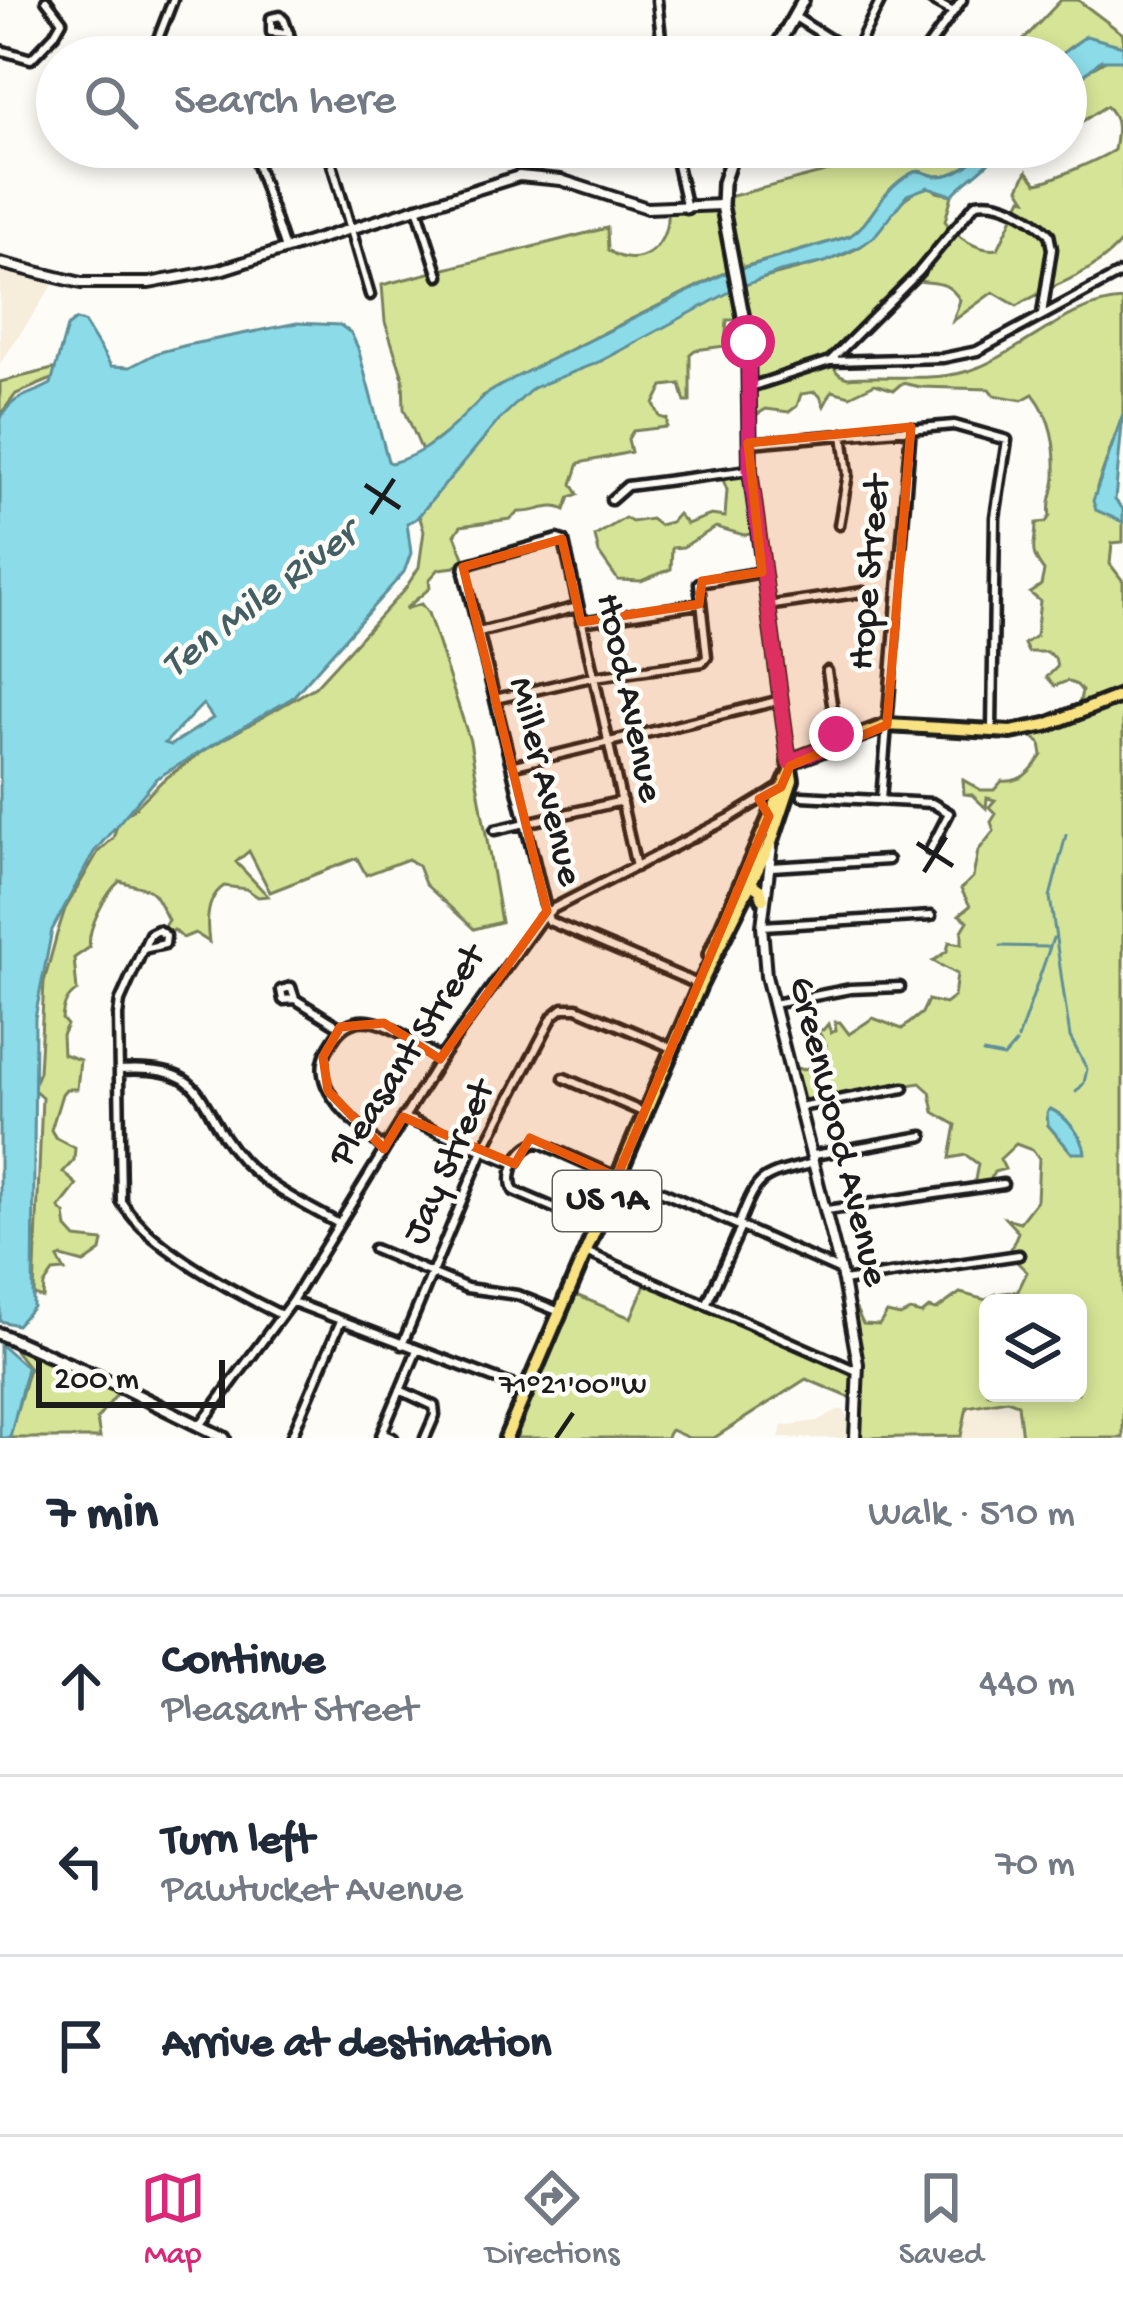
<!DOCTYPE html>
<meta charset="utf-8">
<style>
body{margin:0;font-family:"Gochi Hand",sans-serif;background:#f6f6f7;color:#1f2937}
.controls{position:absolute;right:36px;bottom:36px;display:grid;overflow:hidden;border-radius:18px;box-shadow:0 6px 18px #0003}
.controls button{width:108px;height:108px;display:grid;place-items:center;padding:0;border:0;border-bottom:3px solid #e0e1e3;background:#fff;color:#1f2937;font:60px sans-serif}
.scale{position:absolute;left:36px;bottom:30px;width:189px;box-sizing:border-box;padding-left:12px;border:6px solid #1c1c1c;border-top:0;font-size:33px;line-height:42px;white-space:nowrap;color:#1c1c1c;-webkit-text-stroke:9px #fdfcf7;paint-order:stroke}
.stop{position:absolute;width:36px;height:36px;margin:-27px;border:9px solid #db2777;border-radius:50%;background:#fff}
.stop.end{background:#db2777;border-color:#fff;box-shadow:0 3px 12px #0008}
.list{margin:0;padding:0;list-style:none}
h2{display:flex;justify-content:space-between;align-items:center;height:156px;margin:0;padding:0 48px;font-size:51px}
h2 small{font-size:39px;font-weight:400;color:#747a83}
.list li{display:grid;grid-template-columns:78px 1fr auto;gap:36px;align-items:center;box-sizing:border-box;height:180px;padding:0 48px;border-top:3px solid #e0e1e3}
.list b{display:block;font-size:45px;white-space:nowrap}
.list p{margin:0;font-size:39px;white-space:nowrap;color:#747a83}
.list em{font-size:39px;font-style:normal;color:#747a83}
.icon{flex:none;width:66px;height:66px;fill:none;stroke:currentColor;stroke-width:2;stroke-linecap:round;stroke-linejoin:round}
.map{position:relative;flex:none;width:1123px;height:1438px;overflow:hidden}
.search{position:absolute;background:#fff;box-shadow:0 6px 18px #0003;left:36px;right:36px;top:36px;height:132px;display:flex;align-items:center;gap:30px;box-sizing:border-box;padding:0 42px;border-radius:66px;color:#747a83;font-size:45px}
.sheet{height:696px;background:#fff}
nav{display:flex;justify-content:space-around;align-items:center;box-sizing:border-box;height:168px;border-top:3px solid #e0e1e3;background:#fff;font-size:33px;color:#747a83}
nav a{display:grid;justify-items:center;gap:6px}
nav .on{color:#db2777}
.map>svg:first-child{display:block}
</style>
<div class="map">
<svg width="1123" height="1438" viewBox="0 0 1123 1438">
<rect width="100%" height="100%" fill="#fdfcf7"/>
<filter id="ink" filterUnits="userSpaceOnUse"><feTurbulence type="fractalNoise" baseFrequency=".00833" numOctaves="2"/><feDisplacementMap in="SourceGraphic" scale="24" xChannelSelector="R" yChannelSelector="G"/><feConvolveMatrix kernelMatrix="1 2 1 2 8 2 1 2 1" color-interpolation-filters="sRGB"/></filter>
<g filter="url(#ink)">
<path fill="#f6eddb" d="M0,268L54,283L0,364Z
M1007,1400L1018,1404L1022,1438H927L960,1435L966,1407Z
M838,1410H844L847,1419L857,1416V1438H779L782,1426L817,1421Z"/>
<path fill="#d6e497" stroke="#79805a" stroke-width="3" fill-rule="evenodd" d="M1061,0H1078L1123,34V46C1086,41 1091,28 1058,57H1017L1024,39Z
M1109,58L1123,60V240C1094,275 1054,283 1017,306L993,292L953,321L960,300C946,278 934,285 913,280L834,359C833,370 837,375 848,378C890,374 940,384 979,367C1029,347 1068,303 1123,300V414L1097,487L1096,510L1123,522V542L1112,543L1110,564L1123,581V1438H1022L1018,1404L1007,1400L967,1407L961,1436L857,1438L859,1394L850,1311L856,1309L863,1324L879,1325L887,1313L900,1316L910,1311L922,1314L929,1308L936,1310L960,1293L986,1300L996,1294L1018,1291L1027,1272L1009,1254L1018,1232L1005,1218L1020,1222L1037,1200L1039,1158L1032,1150L1016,1144L1000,1159L1005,1169L994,1172L989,1183L974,1185L978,1164L966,1155L950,1158L956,1125L934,1112L930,1092L920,1083L801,1104L791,1066L803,1070L813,1066L826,1045L817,1029L823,1030L828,1024L831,1033L836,1030L835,1022H840L849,1034L873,1018L902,1029L922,1013L928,1000L945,1004L954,997L957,974L933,961L947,951L949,942L962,944V931L968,921L959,915L970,906L961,889L973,877L978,851L994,831L991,822L996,814L989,807L995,800L987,798L986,808L972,795L964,794L963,780L981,790H994L1002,781C1022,783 1032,770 1042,755L1040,743L1030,735L1029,728L1078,710L1082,691L1077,685L1067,681L1055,686L1047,677L1057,667L1055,658L1047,652H1028L1024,644L1036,636L1040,601L1030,593L1041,585L1044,571C1027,548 1036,548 1036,523L1046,522L1050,516C1047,502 1054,492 1055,477C1056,446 1052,418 1033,394L1022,400L994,395L989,389L920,387L902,383L894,390L875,384L850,396L832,391L824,406L820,396L815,392L801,394L797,406L789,412L766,409L753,417L749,341L739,343L741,329L737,320H727L725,346L695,350L690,354V402H685L680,384L663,386L654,404L660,417L667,419V427L633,431L628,439L631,452L579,463L572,484L578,494L570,497L565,510C551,502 537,513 519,512L510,519L461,526L455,535L465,560L455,567L439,569L429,580L430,588L405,609L421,604L428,613L470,741L501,922L474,929L425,884L418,866L408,859L366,875L357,858L270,892L249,851L236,862L268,896L258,897L246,889L224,886C206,898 206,922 209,942L195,933L183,938L174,930L166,936L161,930L168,920C149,882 155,893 120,881C106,892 86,931 90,947L74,958L77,991C66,996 63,1007 62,1019L67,1025L62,1035L63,1054L80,1060L77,1089H66L62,1094L51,1130L56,1138L75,1148L74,1160L63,1172L77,1185L59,1208L65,1214L67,1228L76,1238L103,1241L101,1251L84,1263L62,1257L58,1259L65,1271L53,1272L44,1285L43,1298L34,1295L42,1097L32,1088L39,1072L44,982L57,934L65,909L98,852L113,838L120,816L132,811L162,781L205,750L315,687L405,589L419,567L424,531L419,515C454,474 486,425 529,391C548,377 575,373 597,363C644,340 687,311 734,289C773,271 818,269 856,249C887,232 893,191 932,187L937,192L952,195L945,221C956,237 978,252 998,249L1022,198L1026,199L1019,188L1027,171L1037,183C1050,181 1102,158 1114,150C1117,134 1120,117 1106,106L1066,132V83ZM1051,1109L1061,1115L1082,1140L1072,1153L1048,1125ZM988,1303H1078V1393H988Z
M921,147H985C975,162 957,176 938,176C927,176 921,167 910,174C879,191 873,222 850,236L726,272L539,365L483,396L463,420L422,451L404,409L403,378L385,322L382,285L607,228L608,250C638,272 669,248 667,213Z
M57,368L52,379L16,394L0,415V382Z
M749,469L757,533L744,535L716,527L683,547L672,548L671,569L641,581L618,580L599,553L595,536L625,518L632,522L651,519L659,525L671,522L678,514L687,524L711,515L725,517L727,490L720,472Z
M646,1282L854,1377L851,1398L806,1379L714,1438H689L671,1430L666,1438H516L576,1295L631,1318Z
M15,1340L113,1380L107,1386L118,1393L97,1419L100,1438H9L29,1368L14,1349Z"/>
<path fill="#8bdbe9" stroke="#5f8f97" stroke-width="3" fill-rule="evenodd" d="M1086,36L1123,46V60H1101L1083,76L1066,83V57H1058Z
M985,147H1000C988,169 968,177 952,195L928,187L907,195L874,237L861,246L825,262L780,272L737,288L599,362L533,388L500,419L416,519L407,523L411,553L404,572L292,698L157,778L94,852L52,930L35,1018L33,1307L17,1325L0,1321V420C11,395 30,396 51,384L67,327L76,320L84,322L111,366L130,367L157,353L187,345L297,323L340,325L351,333L358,348L388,461L391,463C430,453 452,427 480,400C488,391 503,385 514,378L726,273L850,236C873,222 879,191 910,174C921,167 927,176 938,176C957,176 975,162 985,147ZM203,704L213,718L171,745L165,743Z
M1123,414L1115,500L1123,509V522L1096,510L1093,501Z
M1050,1109C1065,1115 1084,1137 1085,1153H1072L1048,1125L1047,1113Z
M0,1344L27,1368L10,1438H0Z"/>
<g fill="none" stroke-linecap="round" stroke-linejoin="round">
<path stroke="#5f8f97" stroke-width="3" d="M1066,835L1050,897L1070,1037L1087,1069L1084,1083L1076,1092
M1001,946L1047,947
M1018,1039L1053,938
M983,1053L1004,1057L1016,1043"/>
<g stroke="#1c1c1c" stroke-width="15">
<path id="minor" d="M657,0L663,57
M931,0L953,12
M795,17L858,57
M289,33L271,32V18L280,16L284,20L297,57
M154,49L173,0
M0,50L31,59L54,35L62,21L46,0
M854,54L881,0
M921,57L962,0
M251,147L285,249
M327,147L370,295
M673,147L687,209
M417,207L439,276
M830,361L943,358L977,351L1123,272
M750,387L830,361L918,273L976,203C1002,198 1030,216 1049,234L1052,249L1042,314
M750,443L954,425L1007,440L995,517L992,730
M611,500L627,486L750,470
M839,525L848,474L843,434
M767,606L863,592
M581,622L699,604
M479,632L578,607
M827,671L838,743
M495,699L587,678L703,662L707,657L699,583L762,572
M511,766L781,700
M802,796L932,803L949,813L930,850
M881,800L911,427
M495,830L622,801
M636,867L564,541L558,539L465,565L464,573L549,921L700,985
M771,867L888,860
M762,926L931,916
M158,930L166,936L165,944L143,949L150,934Z
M143,949L120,1001L118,1016L121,1201C148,1247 234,1292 281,1315
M295,999L283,1000L281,990L291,987L295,999L340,1027
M773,1004L850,989L900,987
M119,1070C215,1064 192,1106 243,1161C269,1188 306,1205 337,1223
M564,1078L645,1113
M799,1107L904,1088
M403,1117L515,1164
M384,1149C365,1131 336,1109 326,1085C319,1067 323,1055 333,1040C360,996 408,1039 439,1058
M814,1155L923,1136
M620,1173L841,1271
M827,1210L1003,1184
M596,1226L514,1191C505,1174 519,1147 538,1142L617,1177
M738,1226C759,1172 760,1177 814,1163
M374,1249L467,1288L517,1295L560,1312
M586,1252L857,1371
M843,1281L1019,1255
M293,1302L525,1390
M706,1305L741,1227
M402,1345L483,1150L553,1016L563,1008H577L672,1048
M400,1390L434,1406L435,1415L425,1438
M199,1427L292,1301L440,1059L541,919L554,908L730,818L781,787
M382,1433L393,1438
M291,1438L341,1321
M380,1438L417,1350"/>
</g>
<g stroke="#1c1c1c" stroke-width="16">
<path id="tertiary" d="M0,263L81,283H149L220,270L519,176L561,180L647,208L722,205
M772,846L762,926L766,976L843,1281L858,1364L855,1438"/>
</g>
<g stroke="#1c1c1c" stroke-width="18">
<path id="secondary" d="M771,57L803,0
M735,147L723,183L722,205L748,342L750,470L789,762
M0,1334L119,1386L224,1438"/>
</g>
<g stroke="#1c1c1c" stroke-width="20">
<path id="primary" d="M746,880L760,890L763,899
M710,955L790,771
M506,1438L700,985L772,840L792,780L789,762L887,725L1011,732L1046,725L1123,695"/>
</g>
<use href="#minor" stroke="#fdfcf7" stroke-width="6"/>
<use href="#tertiary" stroke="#fdfcf7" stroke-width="8"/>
<use href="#secondary" stroke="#fdfcf7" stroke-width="9"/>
<use href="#primary" stroke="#f8e281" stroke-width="10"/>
</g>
</g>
<g fill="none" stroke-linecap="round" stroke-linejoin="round" filter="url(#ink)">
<path stroke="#db2777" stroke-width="15" d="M748,342L750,470L789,762L838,743L836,734"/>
</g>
<path fill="#e8590c" fill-opacity="0.2" stroke="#e8590c" stroke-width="9" stroke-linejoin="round" d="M911,427L887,725L790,766L781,787L759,799L769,816L617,1177L530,1138L515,1164L403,1117L384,1149L328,1091L323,1057L340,1027L384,1023L440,1059L547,911L463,567L562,539L581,622L699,604L702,581L762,572L748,443Z"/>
<path fill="none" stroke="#1c1c1c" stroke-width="4.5" d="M365,485L400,508M371,514L394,479M917,843L953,866M924,872L946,837M556,1438L573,1413"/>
<g text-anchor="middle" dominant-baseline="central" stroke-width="9" stroke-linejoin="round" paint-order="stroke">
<rect fill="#fdfcf7" stroke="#605f5e" stroke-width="3" x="553" y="1171" width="108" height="60" rx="9"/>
<g font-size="36" font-weight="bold" fill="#1c1c1c">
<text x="607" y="1201">US 1A</text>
</g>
<g font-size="39" fill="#1c1c1c" stroke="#fdfcf7">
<text transform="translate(872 573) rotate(-85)">Hope Street</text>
<text transform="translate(627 698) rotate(78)">Hood Avenue</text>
<text transform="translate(543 782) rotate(76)">Miller Avenue</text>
<text transform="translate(409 1057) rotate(-57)">Pleasant Street</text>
<text transform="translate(836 1132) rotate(76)">Greenwood Avenue</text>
<text transform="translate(451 1163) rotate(-66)">Jay Street</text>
</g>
<g font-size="42" font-style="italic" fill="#435f64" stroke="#fdfcf7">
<text transform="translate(261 602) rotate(-37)">Ten Mile River</text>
</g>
</g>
<g font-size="30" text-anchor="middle" fill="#1c1c1c" stroke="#fdfcf7" stroke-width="9" stroke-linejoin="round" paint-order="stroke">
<text x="573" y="1393">71°21'00"W</text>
</g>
</svg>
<div class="controls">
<button><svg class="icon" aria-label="layers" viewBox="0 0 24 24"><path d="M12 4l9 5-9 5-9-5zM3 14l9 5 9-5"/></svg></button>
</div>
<div class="scale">200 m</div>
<div class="stop" style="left:748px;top:342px"></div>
<div class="stop end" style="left:836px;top:734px"></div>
<div class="search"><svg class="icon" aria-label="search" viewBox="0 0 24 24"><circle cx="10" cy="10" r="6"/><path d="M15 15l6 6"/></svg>Search here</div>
</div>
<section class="sheet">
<h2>7 min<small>Walk · 510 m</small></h2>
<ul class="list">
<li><svg class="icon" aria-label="ahead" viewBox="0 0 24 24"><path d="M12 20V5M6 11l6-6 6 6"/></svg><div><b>Continue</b><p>Pleasant Street</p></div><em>440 m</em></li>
<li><svg class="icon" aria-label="left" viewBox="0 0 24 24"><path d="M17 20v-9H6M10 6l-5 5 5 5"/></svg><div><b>Turn left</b><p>Pawtucket Avenue</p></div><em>70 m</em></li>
<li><svg class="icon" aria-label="arrive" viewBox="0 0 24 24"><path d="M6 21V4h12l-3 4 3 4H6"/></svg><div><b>Arrive at destination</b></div></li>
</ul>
</section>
<nav>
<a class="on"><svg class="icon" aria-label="map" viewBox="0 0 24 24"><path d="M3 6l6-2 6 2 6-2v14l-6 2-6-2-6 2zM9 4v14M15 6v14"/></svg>Map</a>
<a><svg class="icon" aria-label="directions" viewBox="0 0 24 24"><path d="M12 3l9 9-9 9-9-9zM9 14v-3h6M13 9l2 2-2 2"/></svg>Directions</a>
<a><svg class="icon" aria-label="saved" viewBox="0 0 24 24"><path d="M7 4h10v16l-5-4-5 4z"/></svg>Saved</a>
</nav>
